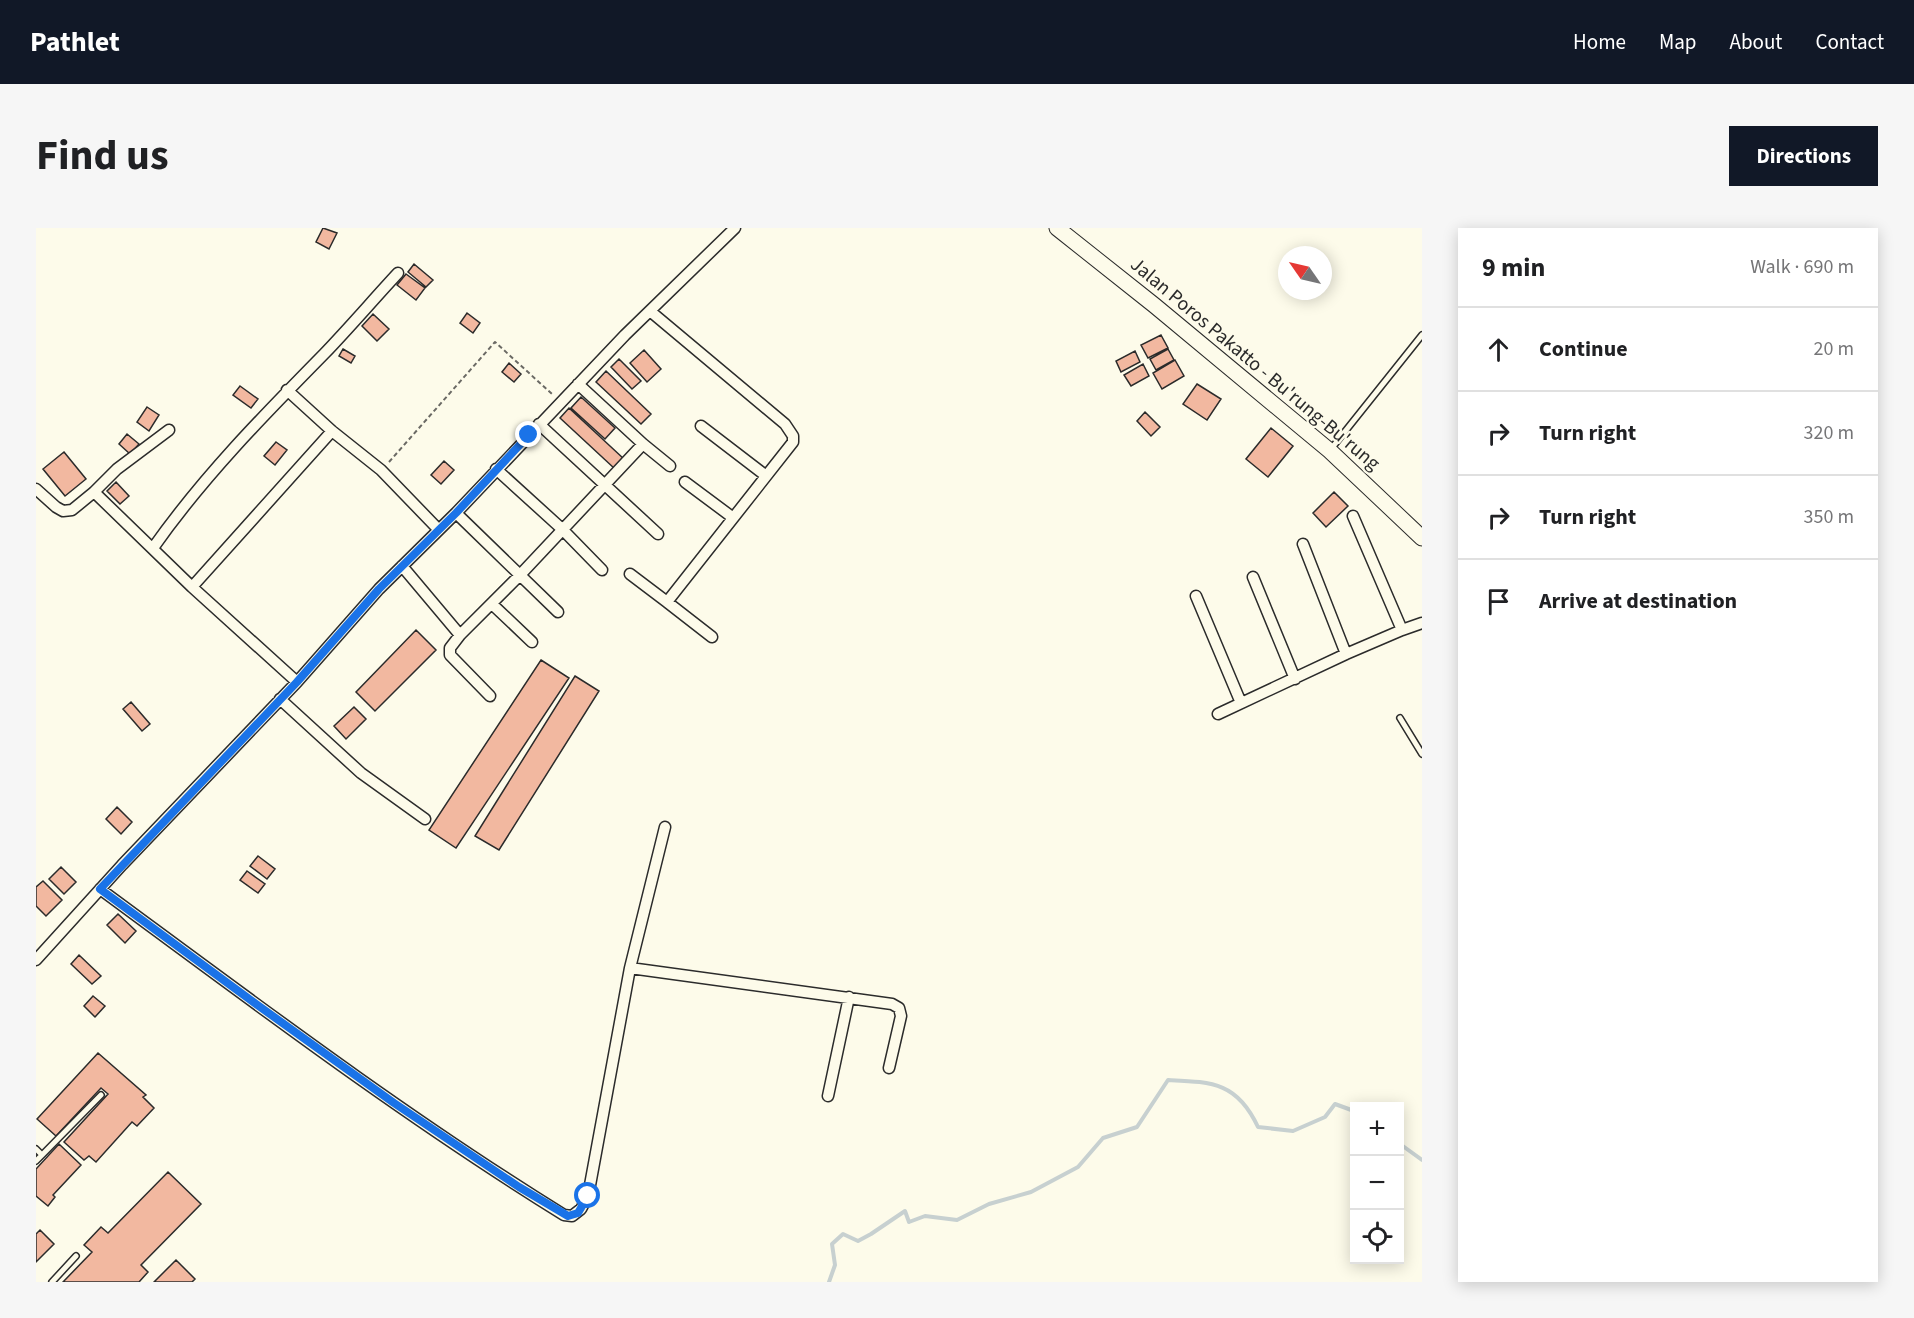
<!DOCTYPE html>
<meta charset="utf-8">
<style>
body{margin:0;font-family:"Source Sans 3",sans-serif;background:#f6f6f6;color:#202124}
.controls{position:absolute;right:18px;bottom:18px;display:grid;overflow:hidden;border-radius:0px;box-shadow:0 3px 15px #0003}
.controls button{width:54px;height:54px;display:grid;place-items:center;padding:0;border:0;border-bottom:2px solid #e0e0e0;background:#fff;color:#202124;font:30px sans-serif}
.compass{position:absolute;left:1242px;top:18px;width:54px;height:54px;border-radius:50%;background:#fff;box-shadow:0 3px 15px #0003;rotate:304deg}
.stop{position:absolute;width:18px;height:18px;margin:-14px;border:4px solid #1a73e8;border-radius:50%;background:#fff}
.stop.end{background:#1a73e8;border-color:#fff;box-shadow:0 2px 6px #0008}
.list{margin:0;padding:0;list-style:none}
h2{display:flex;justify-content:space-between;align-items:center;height:78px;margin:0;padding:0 24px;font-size:26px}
h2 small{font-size:20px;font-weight:400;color:#757577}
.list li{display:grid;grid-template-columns:39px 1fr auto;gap:18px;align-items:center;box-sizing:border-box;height:84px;padding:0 24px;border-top:2px solid #e0e0e0}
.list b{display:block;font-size:22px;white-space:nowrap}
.list em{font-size:20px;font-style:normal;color:#757577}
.icon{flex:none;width:33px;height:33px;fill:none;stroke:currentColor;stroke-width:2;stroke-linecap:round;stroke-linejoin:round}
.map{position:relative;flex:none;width:1386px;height:1054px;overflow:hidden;border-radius:0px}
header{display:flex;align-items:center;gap:36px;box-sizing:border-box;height:84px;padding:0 30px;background:#111827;color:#fff}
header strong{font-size:28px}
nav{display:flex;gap:33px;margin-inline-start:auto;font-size:21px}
.intro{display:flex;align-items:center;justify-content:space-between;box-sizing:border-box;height:144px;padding:0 36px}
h1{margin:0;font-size:42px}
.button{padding:15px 27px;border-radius:0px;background:#111827;color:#fff;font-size:21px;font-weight:700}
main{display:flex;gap:36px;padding:0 36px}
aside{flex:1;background:#fff;border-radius:0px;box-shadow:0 3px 15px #0003}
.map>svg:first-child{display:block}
</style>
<header>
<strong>Pathlet</strong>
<nav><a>Home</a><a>Map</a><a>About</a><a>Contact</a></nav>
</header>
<div class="intro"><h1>Find us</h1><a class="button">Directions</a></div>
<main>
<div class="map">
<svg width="1386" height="1054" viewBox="0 0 1386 1054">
<rect width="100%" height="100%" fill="#fdfbea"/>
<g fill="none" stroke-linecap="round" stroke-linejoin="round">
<path stroke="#c7d0d0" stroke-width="4" d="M1364,916L1386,932
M793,1054L799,1037L796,1016L807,1006L822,1013L835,1006L869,983L873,994L889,988L921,992L953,976L995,964L1042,939L1067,910L1101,899L1132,852C1176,854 1201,854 1222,899L1257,903L1289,889L1299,876L1318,883"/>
</g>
<path fill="#f2b8a0" stroke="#2b2b2b" stroke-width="1.5" d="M287,0L301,5L293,21L280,14Z
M378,36L397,52L390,59L372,44Z
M370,46L389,60L380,72L361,57Z
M431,85L444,95L437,105L424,95Z
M337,86L353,101L341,113L326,98Z
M1125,107L1132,120L1112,130L1105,117Z
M307,121L319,128L315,135L303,128Z
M1132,121L1138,132L1120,142L1114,131Z
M608,122L625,141L611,154L594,135Z
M1099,123L1104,134L1085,144L1080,133Z
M583,131L605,153L596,161L575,139Z
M1139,132L1148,148L1126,161L1117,145Z
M473,135L485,146L478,154L466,144Z
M1107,136L1113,148L1095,158L1088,147Z
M570,143L615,186L605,196L560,154Z
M1161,156L1185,171L1171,192L1147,176Z
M204,158L222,171L215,180L197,167Z
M545,169L579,200L569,211L535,180Z
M111,179L123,187L113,203L101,194Z
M533,180L588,231L579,241L524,190Z
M1109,184L1124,199L1115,208L1101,193Z
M1235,200L1257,218L1232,249L1210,231Z
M91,206L103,216L94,226L83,216Z
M240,214L251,222L239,237L228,228Z
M28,224L50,251L29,268L7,241Z
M408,233L418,242L405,256L395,247Z
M80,254L93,268L84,276L71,263Z
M1298,264L1312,278L1290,299L1277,285Z
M380,402L400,422L339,483L320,464Z
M505,432L533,450L420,620L393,602Z
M539,448L563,463L463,622L439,608Z
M95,474L114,496L106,503L87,481Z
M318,479L330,491L310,511L298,498Z
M81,579L96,594L85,606L70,591Z
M222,628L239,641L231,651L214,638Z
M25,639L40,654L28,666L13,651Z
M211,643L229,656L222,665L204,652Z
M7,653L26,672L10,688L0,678V659Z
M82,686L100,703L89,715L71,697Z
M43,727L65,748L56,756L35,736Z
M57,768L69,778L59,789L48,778Z
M62,825L110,867L107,869L118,880L101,898L96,894L60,934L53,928L48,932L28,914L72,866L65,860L20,908L1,891Z
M23,916L45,937L17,967L19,969L12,978L0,968V941Z
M132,944L165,976L105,1037L112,1044L103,1054H27L56,1024L48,1017L65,999L72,1005Z
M4,1002L18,1016L0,1034V1006Z
M140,1032L159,1051L156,1054H118Z"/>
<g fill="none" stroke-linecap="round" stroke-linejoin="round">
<g stroke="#2b2b2b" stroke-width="8">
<path id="service" d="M1295,221L1386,107
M1364,490L1386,526
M0,921L6,927L0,933
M6,927L65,867
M16,1054L40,1028"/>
</g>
<g stroke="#2b2b2b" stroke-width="13">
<path id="minor" d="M542,156L607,216L634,238
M251,162L296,203L345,242L402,301
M503,196L622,306
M665,198L729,247
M460,241L526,301L566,342
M649,254L696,289
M0,261L20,279L27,283L36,282L58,264L81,241L133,202
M58,264L156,359L261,454
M420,285L522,384
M1317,288L1366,402
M1267,316L1310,426
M117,320C167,249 227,188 288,126C313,100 337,72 362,45
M366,338L424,407L484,347L607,216
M594,346L631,374L757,214V208L749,196L614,83
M1217,349L1259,451
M156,359L296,203
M1160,368L1205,475
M631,374L676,409
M456,376L496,414
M424,407L414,420V427L454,468
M244,471L325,545L389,591
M1182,486L1310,426L1366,402L1386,395
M64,661C216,773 368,888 528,987L536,988L545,981L552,968L594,740L629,599
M0,732L86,637L261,454L343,361L420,285L589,107L699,0
M594,740L856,776L863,780L865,788L853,840
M792,868L813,769"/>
</g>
<g stroke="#2b2b2b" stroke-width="17">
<path id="secondary" d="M1021,0L1118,77L1294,223L1386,310"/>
</g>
<path stroke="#6a6964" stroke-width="2" stroke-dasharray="4.5 3" stroke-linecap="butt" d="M353,234L459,114L516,166"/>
<use href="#service" stroke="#fdfbea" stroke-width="5"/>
<use href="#minor" stroke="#fdfbea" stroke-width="10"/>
<use href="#secondary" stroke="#fdfbea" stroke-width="15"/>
</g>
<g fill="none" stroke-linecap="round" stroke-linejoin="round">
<path stroke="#1a73e8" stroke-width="8" d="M493,207L420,285L343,361L261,454L64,661L220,776L358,875L483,959L532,988L542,985L552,968"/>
</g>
<g text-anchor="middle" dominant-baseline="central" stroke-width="4.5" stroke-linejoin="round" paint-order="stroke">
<g font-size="20" fill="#2b2b2b" stroke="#fdfbea">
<text transform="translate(1219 136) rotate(40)">Jalan Poros Pakatto - Bu'rung-Bu'rung</text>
</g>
</g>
</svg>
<div class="controls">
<button>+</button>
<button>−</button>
<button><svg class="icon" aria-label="locate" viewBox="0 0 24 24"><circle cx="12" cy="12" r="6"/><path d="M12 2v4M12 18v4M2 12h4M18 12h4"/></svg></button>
</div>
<svg class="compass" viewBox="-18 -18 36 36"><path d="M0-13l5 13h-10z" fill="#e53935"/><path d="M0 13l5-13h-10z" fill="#757577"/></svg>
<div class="stop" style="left:552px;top:968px"></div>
<div class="stop end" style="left:493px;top:207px"></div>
</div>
<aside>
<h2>9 min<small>Walk · 690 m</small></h2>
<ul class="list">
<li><svg class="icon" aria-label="ahead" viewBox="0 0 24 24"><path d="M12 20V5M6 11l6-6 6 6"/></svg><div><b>Continue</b></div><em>20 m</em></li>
<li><svg class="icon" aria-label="right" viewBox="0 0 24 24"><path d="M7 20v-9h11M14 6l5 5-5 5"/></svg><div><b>Turn right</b></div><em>320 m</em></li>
<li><svg class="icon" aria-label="right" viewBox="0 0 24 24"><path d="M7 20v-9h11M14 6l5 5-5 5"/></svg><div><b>Turn right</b></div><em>350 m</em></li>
<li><svg class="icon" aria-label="arrive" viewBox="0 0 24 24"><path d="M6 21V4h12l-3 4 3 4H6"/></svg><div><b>Arrive at destination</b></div></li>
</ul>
</aside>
</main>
